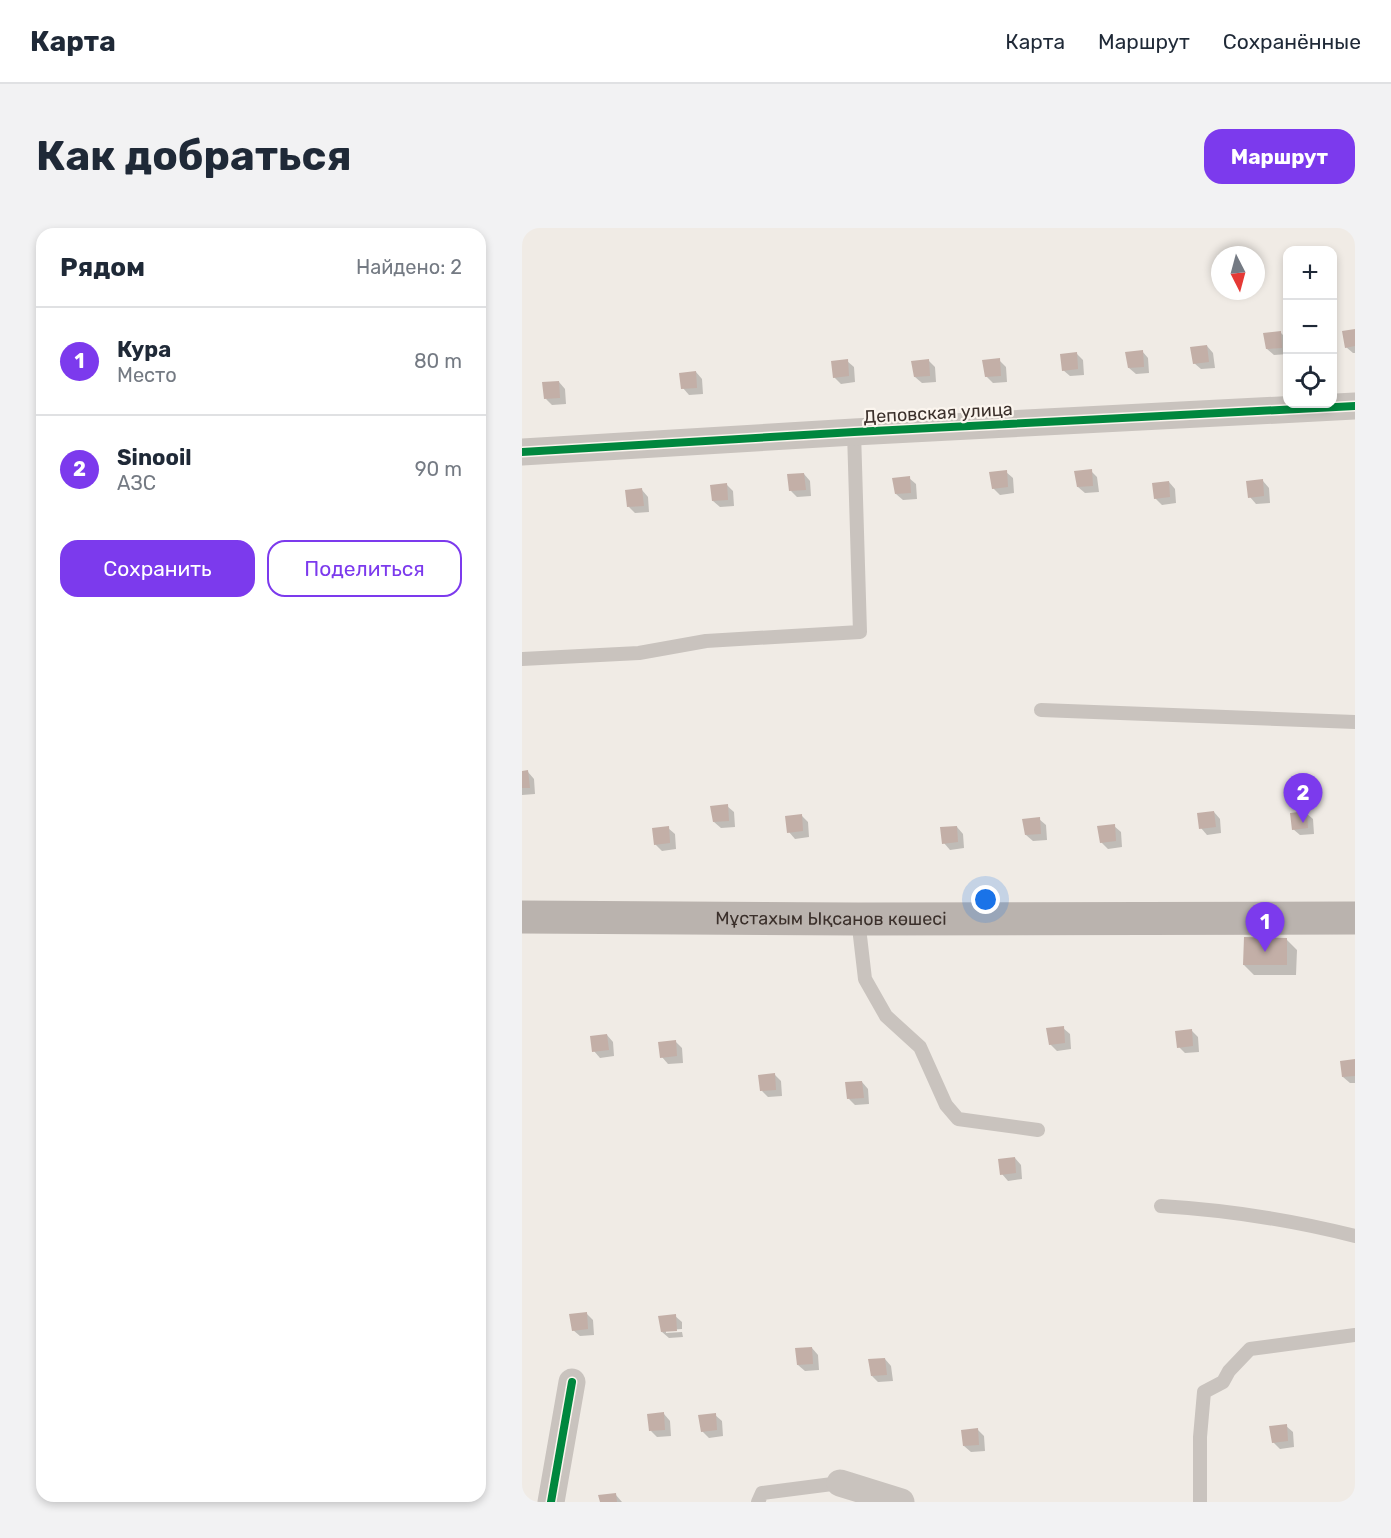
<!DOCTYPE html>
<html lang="ru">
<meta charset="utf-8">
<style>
body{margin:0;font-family:Rubik,sans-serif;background:#f2f2f3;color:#1f2937}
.controls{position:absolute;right:18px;top:18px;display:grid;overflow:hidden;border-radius:12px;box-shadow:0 3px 9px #0003}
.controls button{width:54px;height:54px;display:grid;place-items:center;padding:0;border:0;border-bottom:2px solid #e0e1e3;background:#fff;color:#1f2937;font:30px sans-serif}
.compass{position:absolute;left:689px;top:18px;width:54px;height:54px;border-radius:50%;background:#fff;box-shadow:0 3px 9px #0003;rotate:174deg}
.you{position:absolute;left:464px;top:672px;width:21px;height:21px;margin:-15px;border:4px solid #fff;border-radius:50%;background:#1a73e8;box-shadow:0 0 0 9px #1a73e833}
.badge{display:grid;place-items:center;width:39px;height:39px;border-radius:50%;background:#7c3aed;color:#fff;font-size:20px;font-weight:700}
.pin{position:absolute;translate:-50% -50px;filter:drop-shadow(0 2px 3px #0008)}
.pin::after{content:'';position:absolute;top:32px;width:21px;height:18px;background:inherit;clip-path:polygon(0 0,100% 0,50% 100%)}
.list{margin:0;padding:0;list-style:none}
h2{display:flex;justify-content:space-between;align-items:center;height:78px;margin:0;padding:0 24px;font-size:26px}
h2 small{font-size:20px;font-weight:400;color:#747a83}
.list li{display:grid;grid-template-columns:39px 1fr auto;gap:18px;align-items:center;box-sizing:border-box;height:108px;padding:0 24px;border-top:2px solid #e0e1e3}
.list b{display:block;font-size:22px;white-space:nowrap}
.list p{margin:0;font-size:20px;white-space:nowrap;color:#747a83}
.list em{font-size:20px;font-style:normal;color:#747a83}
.actions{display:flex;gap:12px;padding:18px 24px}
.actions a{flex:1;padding:14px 0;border:2px solid #7c3aed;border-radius:18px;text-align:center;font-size:21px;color:#7c3aed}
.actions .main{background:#7c3aed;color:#fff}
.icon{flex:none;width:33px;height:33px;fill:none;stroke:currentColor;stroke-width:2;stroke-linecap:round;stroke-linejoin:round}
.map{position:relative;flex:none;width:833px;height:1274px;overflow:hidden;border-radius:18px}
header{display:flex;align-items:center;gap:36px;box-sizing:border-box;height:84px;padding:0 30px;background:#fff;border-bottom:2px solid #e0e1e3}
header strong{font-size:28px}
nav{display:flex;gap:33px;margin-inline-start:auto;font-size:21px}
.intro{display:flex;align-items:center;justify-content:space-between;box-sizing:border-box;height:144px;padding:0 36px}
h1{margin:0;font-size:42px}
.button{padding:15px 27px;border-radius:18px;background:#7c3aed;color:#fff;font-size:21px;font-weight:700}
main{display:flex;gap:36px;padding:0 36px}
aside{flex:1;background:#fff;border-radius:18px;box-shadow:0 3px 9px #0003}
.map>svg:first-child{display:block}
</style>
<header>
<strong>Карта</strong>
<nav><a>Карта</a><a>Маршрут</a><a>Сохранённые</a></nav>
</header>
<div class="intro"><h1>Как добраться</h1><a class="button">Маршрут</a></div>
<main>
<aside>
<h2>Рядом<small>Найдено: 2</small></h2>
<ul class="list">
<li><span class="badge">1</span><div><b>Кура</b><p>Место</p></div><em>80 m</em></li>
<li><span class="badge">2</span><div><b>Sinooil</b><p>АЗС</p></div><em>90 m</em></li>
</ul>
<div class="actions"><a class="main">Сохранить</a><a>Поделиться</a></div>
</aside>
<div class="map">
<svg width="833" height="1274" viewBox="0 0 833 1274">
<rect width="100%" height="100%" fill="#f0ebe5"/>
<path fill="#0003" d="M833,103V125H831L824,119Z
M758,104L765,111L766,126L752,127L745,121Z
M685,118L691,125L693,140L679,141L672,135Z
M620,123L626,130L627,145L614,146L607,140Z
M555,126L561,132L562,147L548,148L541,142Z
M406,132L413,139L414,154L400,155L393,149Z
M477,132L484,139L485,154L471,155L464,148Z
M325,133L332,139L333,154L319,156L312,149Z
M174,144L180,151L181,166L167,167L161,160Z
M37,154L43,161L44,176L30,177L24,171Z
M569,243L575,249L577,264L563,265L556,259Z
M484,244L491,250L492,265L478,267L471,260Z
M282,246L288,253L289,268L275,269L269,263Z
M387,250L394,256L395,271L381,272L374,266Z
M741,253L747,260L748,275L734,276L728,269Z
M647,254L653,261L654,275L640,277L633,270Z
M205,257L211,263L212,278L198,279L191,273Z
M120,262L126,269L127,284L113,285L107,279Z
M6,544L12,551L13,566L0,567V545Z
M205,578L212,584L213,599L199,600L192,594Z
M692,584L698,591L699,605L685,607L679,600Z
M784,585L791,591L792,606L778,607L771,601Z
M280,588L286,594L287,609L273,611L267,604Z
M517,591L524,597L525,612L511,613L504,607Z
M592,598L599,604L600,619L586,621L579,614Z
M435,599L441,606L442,620L428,622L422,615Z
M146,600L153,606L154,621L140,623L133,616Z
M765,712L775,722L774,747H732L722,737Z
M541,800L548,806L549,821L535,823L528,816Z
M670,803L676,809L677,824L663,825L657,819Z
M85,807L91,814L92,828L78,830L72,823Z
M153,813L160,820L161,835L146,836L140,829Z
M833,833V855H828L821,849Z
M253,847L259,853L260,868L246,869L240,863Z
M340,854L346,861L347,876L333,877L327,871Z
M493,930L499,937L500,951L486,953L480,946Z
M64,1085L71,1092L72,1107L58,1108L51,1102Z
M153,1088L160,1094V1101L144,1102V1105L160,1104L161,1109L147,1110L140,1104Z
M290,1120L296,1127L297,1142L283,1143L276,1137Z
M363,1131L369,1138L371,1153L356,1154L350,1148Z
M142,1186L148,1193L149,1208L135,1209L129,1203Z
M193,1187L200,1193L201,1208L187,1210L180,1203Z
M764,1198L771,1204L772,1219L758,1221L751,1214Z
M455,1201L462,1208L463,1223L449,1224L442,1218Z
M93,1266L100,1274H79Z"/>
<path fill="#c3afa7" d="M833,101V118L823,120L820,103Z
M759,103L760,120L744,121L741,105Z
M685,117L687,134L671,136L668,119Z
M621,122L622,139L606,140L603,124Z
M555,124L556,141L540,143L538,126Z
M478,130L479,148L463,149L460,132Z
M326,131L327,148L311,150L309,133Z
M407,131L408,148L392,149L389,133Z
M174,143L175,160L159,161L157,145Z
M37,153L38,170L22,171L20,154Z
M570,241L571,258L555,259L552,243Z
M485,242L486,259L470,261L467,244Z
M282,245L284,262L267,263L265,246Z
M388,248L389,265L373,266L370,250Z
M741,251L742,268L726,270L724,253Z
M647,253L648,269L632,271L630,255Z
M205,255L206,272L190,273L188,257Z
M120,260L122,278L105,279L103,262Z
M6,542L8,560H0V543Z
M206,576L207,593L191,594L188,578Z
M692,583L694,599L677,601L675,585Z
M785,583L786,600L770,602L768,585Z
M280,586L281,603L265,605L263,588Z
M518,589L519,606L503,607L500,591Z
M593,596L594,613L578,615L575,598Z
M147,598L148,615L132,617L130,600Z
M435,598L436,614L420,616L418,599Z
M722,709L765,710V737H721Z
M542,798L543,815L527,817L524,800Z
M670,801L671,818L655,820L653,803Z
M85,806L87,822L70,824L68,808Z
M154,812L155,828L138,830L136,814Z
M833,831V848L820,849L818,833Z
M253,845L254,862L238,863L236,847Z
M340,853L342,870L325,871L323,854Z
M493,929L494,945L478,947L476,931Z
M65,1084L66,1101L50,1103L47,1086Z
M154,1086L155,1103L139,1104L136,1088Z
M290,1119L291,1136L275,1137L273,1120Z
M363,1130L365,1147L349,1148L346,1131Z
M142,1184L143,1202L127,1203L125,1186Z
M194,1185L195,1202L179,1204L176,1187Z
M765,1196L766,1213L750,1215L747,1198Z
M456,1200L457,1217L441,1218L439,1202Z
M94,1265L95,1274H78L76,1267Z"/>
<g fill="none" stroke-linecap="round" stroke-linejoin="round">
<path stroke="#c9c3be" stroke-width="14" d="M0,431L117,425L184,413L338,404L332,204
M519,482L833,494
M336,691L343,751L364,788L398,819L424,877L436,891L516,902
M639,978C705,982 770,992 833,1008
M236,1274L240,1265L318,1255
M678,1274V1209L682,1164L701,1154L707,1143L728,1121L833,1107"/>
<path stroke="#c9c3be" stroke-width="27" d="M0,224L332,204L833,178
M318,1255L379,1274
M29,1274L50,1154"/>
<path stroke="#bab3ae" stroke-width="33" id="s1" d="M0,689L336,691L833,690"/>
<g stroke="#fbf5ee" stroke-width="11">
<path id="cycleway" d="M0,224L332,204L833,178
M29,1274L50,1154"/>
</g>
<use href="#cycleway" stroke="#00873e" stroke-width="8"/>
</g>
<g text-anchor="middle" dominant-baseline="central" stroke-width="4.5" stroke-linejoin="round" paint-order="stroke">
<g font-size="18" fill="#3b302b" stroke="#fbf5ee">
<text transform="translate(416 185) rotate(-3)">Деповская улица</text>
<text stroke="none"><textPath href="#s1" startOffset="309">Мұстахым Ықсанов көшесі</textPath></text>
</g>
</g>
</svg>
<div class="controls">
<button>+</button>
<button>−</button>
<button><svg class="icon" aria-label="locate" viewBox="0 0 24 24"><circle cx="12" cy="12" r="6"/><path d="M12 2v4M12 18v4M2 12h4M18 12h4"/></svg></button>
</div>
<svg class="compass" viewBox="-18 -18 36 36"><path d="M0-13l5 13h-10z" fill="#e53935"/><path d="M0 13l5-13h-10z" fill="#747a83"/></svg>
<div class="you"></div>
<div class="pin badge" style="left:743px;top:724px">1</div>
<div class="pin badge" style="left:781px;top:595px">2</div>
</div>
</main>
